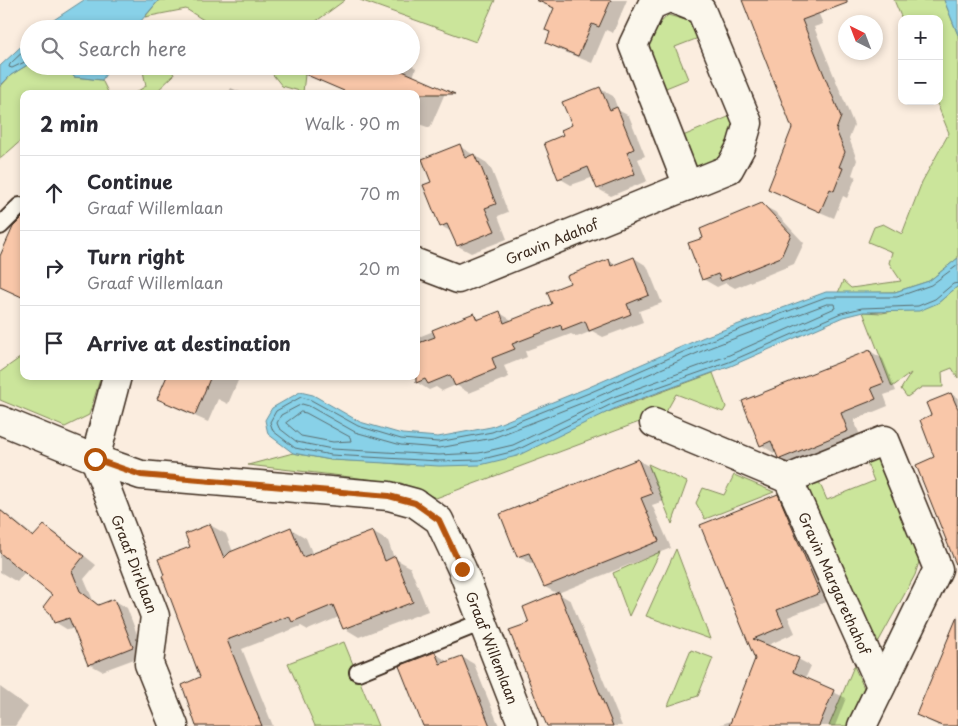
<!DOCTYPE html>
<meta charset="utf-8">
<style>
body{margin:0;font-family:"Playpen Sans",sans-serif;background:#f7f7f7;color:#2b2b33}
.controls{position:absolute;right:15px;top:15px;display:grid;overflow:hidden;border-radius:10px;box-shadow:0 2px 8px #0003}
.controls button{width:45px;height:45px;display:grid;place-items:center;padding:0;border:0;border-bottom:1px solid #e1e1e2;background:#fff;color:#2b2b33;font:25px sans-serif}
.compass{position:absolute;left:838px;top:15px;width:45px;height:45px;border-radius:50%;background:#fff;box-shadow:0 2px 8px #0003;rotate:318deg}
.stop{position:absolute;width:15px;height:15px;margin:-11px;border:4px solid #b45309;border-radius:50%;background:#fff}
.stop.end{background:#b45309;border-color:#fff;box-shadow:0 1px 5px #0008}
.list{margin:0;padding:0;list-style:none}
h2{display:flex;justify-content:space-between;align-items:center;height:65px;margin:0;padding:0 20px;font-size:21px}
h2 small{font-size:16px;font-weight:400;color:#7c7c81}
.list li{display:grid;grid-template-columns:32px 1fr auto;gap:15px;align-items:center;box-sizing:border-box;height:75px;padding:0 20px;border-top:1px solid #e1e1e2}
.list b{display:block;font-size:19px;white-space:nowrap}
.list p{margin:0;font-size:16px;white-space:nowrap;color:#7c7c81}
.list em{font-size:16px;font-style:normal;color:#7c7c81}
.icon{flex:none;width:28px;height:28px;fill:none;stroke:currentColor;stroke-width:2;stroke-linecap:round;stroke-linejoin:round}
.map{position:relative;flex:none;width:958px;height:726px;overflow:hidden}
.search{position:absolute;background:#fff;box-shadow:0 2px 8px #0003;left:20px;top:20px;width:400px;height:55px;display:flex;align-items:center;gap:12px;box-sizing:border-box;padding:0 18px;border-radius:28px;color:#7c7c81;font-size:19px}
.panel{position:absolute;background:#fff;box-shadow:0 2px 8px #0003;left:20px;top:90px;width:400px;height:290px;border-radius:10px}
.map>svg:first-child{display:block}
</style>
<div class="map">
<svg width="958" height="726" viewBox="0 0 958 726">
<rect width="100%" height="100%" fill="#fbeddf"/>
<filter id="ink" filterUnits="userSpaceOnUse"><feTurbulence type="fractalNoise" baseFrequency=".02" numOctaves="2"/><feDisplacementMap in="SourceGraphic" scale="10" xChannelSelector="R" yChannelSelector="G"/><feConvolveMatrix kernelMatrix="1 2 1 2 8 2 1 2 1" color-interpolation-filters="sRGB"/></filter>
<g filter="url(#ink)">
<path fill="#cbe59b" stroke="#83885c" d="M159,0H345L311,25V29H218L186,9L145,17Z
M360,0H495L476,42Z
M894,0H944L958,35V258L929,281L895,292L838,293L843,281L851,288L901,281L889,263L892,252L868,242L874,227L883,224L902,234L922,182L949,133L936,101H939V19H902Z
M668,15L689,21L701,37L675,47L688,79L661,90L647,51L649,35Z
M29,64V66H66L74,77L102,80L109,94H24V138L0,159V87L11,75Z
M142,66H170L174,75L154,94H133L146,86Z
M266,66H306L303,92L282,86Z
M733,115L731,150L696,173L683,136Z
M958,286V378L952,368L942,372L943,387H922L907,397L901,389L911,373L892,387L863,312L882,313L938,303Z
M24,355V376H101L89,415L65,427L0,400V372Z
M713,373L726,407L723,412L676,394L666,412L436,498L401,483L248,465L293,453L331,460L377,462L408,465L605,413Z
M876,453L922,552L915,575L875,648L803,481L817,477L827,500L874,481L865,458Z
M648,464L687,482L672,524Z
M734,475L774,492L705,519L696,503L703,488L724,495Z
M676,549L710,639L646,616Z
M660,552L629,616L613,573Z
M344,642L378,726H315L288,663Z
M691,650L713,658L698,696L668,706Z
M854,666L864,688L847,726H829Z"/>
<path fill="#88d1e8" stroke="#698e97" d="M84,0H159L134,29H40Z
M944,0H958V35Z
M29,39V64L11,75L0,86V66Z
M66,66H111L102,80L74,77Z
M958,258V286L938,303L919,311L863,312L843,317L731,366L618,407L517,456L480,465L439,466L331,460L293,453L268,434L265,420L272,408L300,392L313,395L360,422L402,434L438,437L491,427L587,388L704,337L826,292H895L929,281Z"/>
<path fill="#0003" d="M547,0H627L613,33L606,30L592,63L560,50L547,42L551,32L556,8Z
M743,0H813L823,24L814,27L854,125L849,138L857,160L852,175L856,177L847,198L843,196L834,218L782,196L769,188L794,128Z
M411,65L416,68L413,77L445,93L430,128L416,123V94H342L343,91L321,80L327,66Z
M231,88L245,94H228Z
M600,89L613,96L618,110L629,116L645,156L638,159L647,181L611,196L598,189L594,177L571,185L559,178L565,136Z
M459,146L487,163L492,171L508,212L498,216L507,239L471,253L458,246L452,232L441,226L432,182Z
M762,205L775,212L804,243L794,264L735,288L726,283L717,287L703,279L705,238Z
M634,258L647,266L662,303L639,311L643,322L603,337L592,331L577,337L571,334L525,351L527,357L504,366L509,377L469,393L456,385L442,391L436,387L429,390L416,382L414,376H416V338L474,315L482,320L500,313L513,321L554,305L572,283L609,260L617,265Z
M870,351L883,359L896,391L884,395L888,406L854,420L861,438L794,466L779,457L777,451L774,453L761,445Z
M167,376H240L228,404L218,399L208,422L172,406L159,398L168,377Z
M951,394L958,398V532L955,534L936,458L933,416Z
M638,460L650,467L664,501L652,505L671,548L558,593L571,601L622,726H549L530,623L558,594L545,587L534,562L530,563L518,556Z
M778,496L790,503L831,600L788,617L795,633L766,646L798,659L811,666L805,679L846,698L835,726H717L733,720L756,659L702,526Z
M0,509L35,537L44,526L57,534L96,565L84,579L93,600L100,606L114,600L127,608L145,655L102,671L89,664L75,628L68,630L55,622L51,612L54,595L25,572L17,582L0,572Z
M210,525L226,534L233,552L291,529L306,538L313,555L372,532L388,541L394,558L410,567L428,611L359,637L344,628L339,617L308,630L301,626L242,649L273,726H199L202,678L192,548Z
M958,614V726H937V725L917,715L939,664Z
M435,653L448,662L462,657L474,664L499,726H425Z
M0,687L28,707L15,726H0Z"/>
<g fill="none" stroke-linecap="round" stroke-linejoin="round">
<path stroke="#5a6d6f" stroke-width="1" d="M29,46L10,64L9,67L12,68L29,60
M958,265L931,285L897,297H826L706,342L589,393L492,432L438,442L401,439L358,426L311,400L301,397L276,411L270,422L273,431L295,448L331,455L439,461L479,460L515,451L616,402L729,362L841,313L862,308L918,306L935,299L953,284L958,283
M827,304H834L835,308L727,356L613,397L513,445L479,453L439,455L332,449L297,442L279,428L277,423L281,415L302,404L309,406L355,432L401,445L439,448L493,438L592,399L709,348Z
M301,412L306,413L350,437L351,441L333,442L301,436L286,423Z"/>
</g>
<path fill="#f9c7a9" stroke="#3b2a1e" d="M536,0H611L599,27L592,24L578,56L546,43L550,32L545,30L554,8Z
M742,0H847V3L802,20L841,117L836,130L845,152L839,167L843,168L834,191L830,189L820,212L768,189L792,128Z
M286,66H391L455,94H351Z
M600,87L610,110L617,107L634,149L627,152L635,174L597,189L588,167L558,179L544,143L563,135L561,130L572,125L562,102Z
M460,144L465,158L474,154L478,163L479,162L496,204L485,208L495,231L457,246L447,224L440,227L423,185L431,182L422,159Z
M762,203L791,234L781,257L721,281L718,274L702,280L688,243L703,238L700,229Z
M24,216V298L0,287V256L13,227Z
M634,257L649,295L627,304L631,314L589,331L585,321L562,330L561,325L512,344L515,349L492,358L496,369L455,386L450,375L428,384L425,379L416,383V344L435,337L432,330L474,313L477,320L500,311L504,323L552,304L547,292L570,283L567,276L609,259L611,266Z
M870,350L884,383L871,388L876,399L841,413L848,431L780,459L778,458L771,441L760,446L742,401Z
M167,376H211L195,415L157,399Z
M951,393L958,409L957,567L916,465L934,457L920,420L931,415L926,403Z
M638,459L652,494L641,498L659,541L544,587L529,553L517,557L500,514Z
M778,494L820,593L777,610L784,626L753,639L799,658L793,672L834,690L819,726H729L755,659L700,525Z
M0,510L33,537L44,525L84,556L72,571L80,591L98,605L114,599L133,647L88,665L69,618L54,623L50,613L43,607L52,595L0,553Z
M210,524L224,558L230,552L291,527L303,557L373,531L385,561L395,556L413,602L343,629L333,605L292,622L289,616L227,640L262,726H196L182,685L200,677L162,576L164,575L158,559L190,547L185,534Z
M559,592L613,726H547L541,712L509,630L529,623L523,607Z
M957,617L958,726H942L916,715Z
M435,652L440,664L462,656L490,726H423L399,666Z"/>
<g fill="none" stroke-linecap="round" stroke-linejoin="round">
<g stroke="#3b2a1e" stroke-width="20">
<path id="lane" d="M0,226L20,206
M358,672L482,622"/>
</g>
<g stroke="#3b2a1e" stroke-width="31">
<g id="street">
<path d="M664,0L652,5L633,45L688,186"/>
<path id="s1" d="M416,263L458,279L729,169L741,147L748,123L701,10L676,0"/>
<path id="s2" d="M0,420L95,459L141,475L389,496L415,503L439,520L462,569L523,726"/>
<path d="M654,423L788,479L885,440L938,569L862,726"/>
<path id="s3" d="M95,459L155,616L149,664L174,726"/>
<path d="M95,459L117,376"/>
<path id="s4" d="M788,479L881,686"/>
</g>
</g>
<use href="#lane" stroke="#fbf7ec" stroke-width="16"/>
<use href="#street" stroke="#fbf7ec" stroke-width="28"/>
</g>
</g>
<g fill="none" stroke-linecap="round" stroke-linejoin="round" filter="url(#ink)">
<path stroke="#b45309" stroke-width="6" d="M95,459L141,475L389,496L415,503L439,520L462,569"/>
</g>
<g text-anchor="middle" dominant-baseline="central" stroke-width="4.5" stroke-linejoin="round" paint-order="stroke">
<g font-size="14" fill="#3b2a1e" stroke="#fbf7ec">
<text stroke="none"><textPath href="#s1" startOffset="146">Gravin Adahof</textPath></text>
<text stroke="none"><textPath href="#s3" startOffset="112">Graaf Dirklaan</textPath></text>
<text stroke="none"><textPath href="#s4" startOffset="114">Gravin Margarethahof</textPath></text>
<text stroke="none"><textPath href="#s2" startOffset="595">Graaf Willemlaan</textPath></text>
</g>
</g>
</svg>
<div class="controls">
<button>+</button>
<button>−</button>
</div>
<svg class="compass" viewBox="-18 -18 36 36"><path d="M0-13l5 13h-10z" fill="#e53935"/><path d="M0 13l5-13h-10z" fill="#7c7c81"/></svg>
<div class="stop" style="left:95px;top:459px"></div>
<div class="stop end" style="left:462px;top:569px"></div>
<div class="search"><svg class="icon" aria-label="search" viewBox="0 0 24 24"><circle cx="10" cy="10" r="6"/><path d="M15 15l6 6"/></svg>Search here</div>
<section class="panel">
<h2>2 min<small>Walk · 90 m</small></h2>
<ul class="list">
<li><svg class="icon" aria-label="ahead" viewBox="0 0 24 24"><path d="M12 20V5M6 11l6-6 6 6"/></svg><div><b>Continue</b><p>Graaf Willemlaan</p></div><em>70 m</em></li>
<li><svg class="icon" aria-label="right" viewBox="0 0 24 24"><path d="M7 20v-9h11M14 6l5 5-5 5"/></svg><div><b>Turn right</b><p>Graaf Willemlaan</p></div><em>20 m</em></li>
<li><svg class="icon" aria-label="arrive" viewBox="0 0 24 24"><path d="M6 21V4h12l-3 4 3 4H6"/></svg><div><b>Arrive at destination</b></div></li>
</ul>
</section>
</div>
